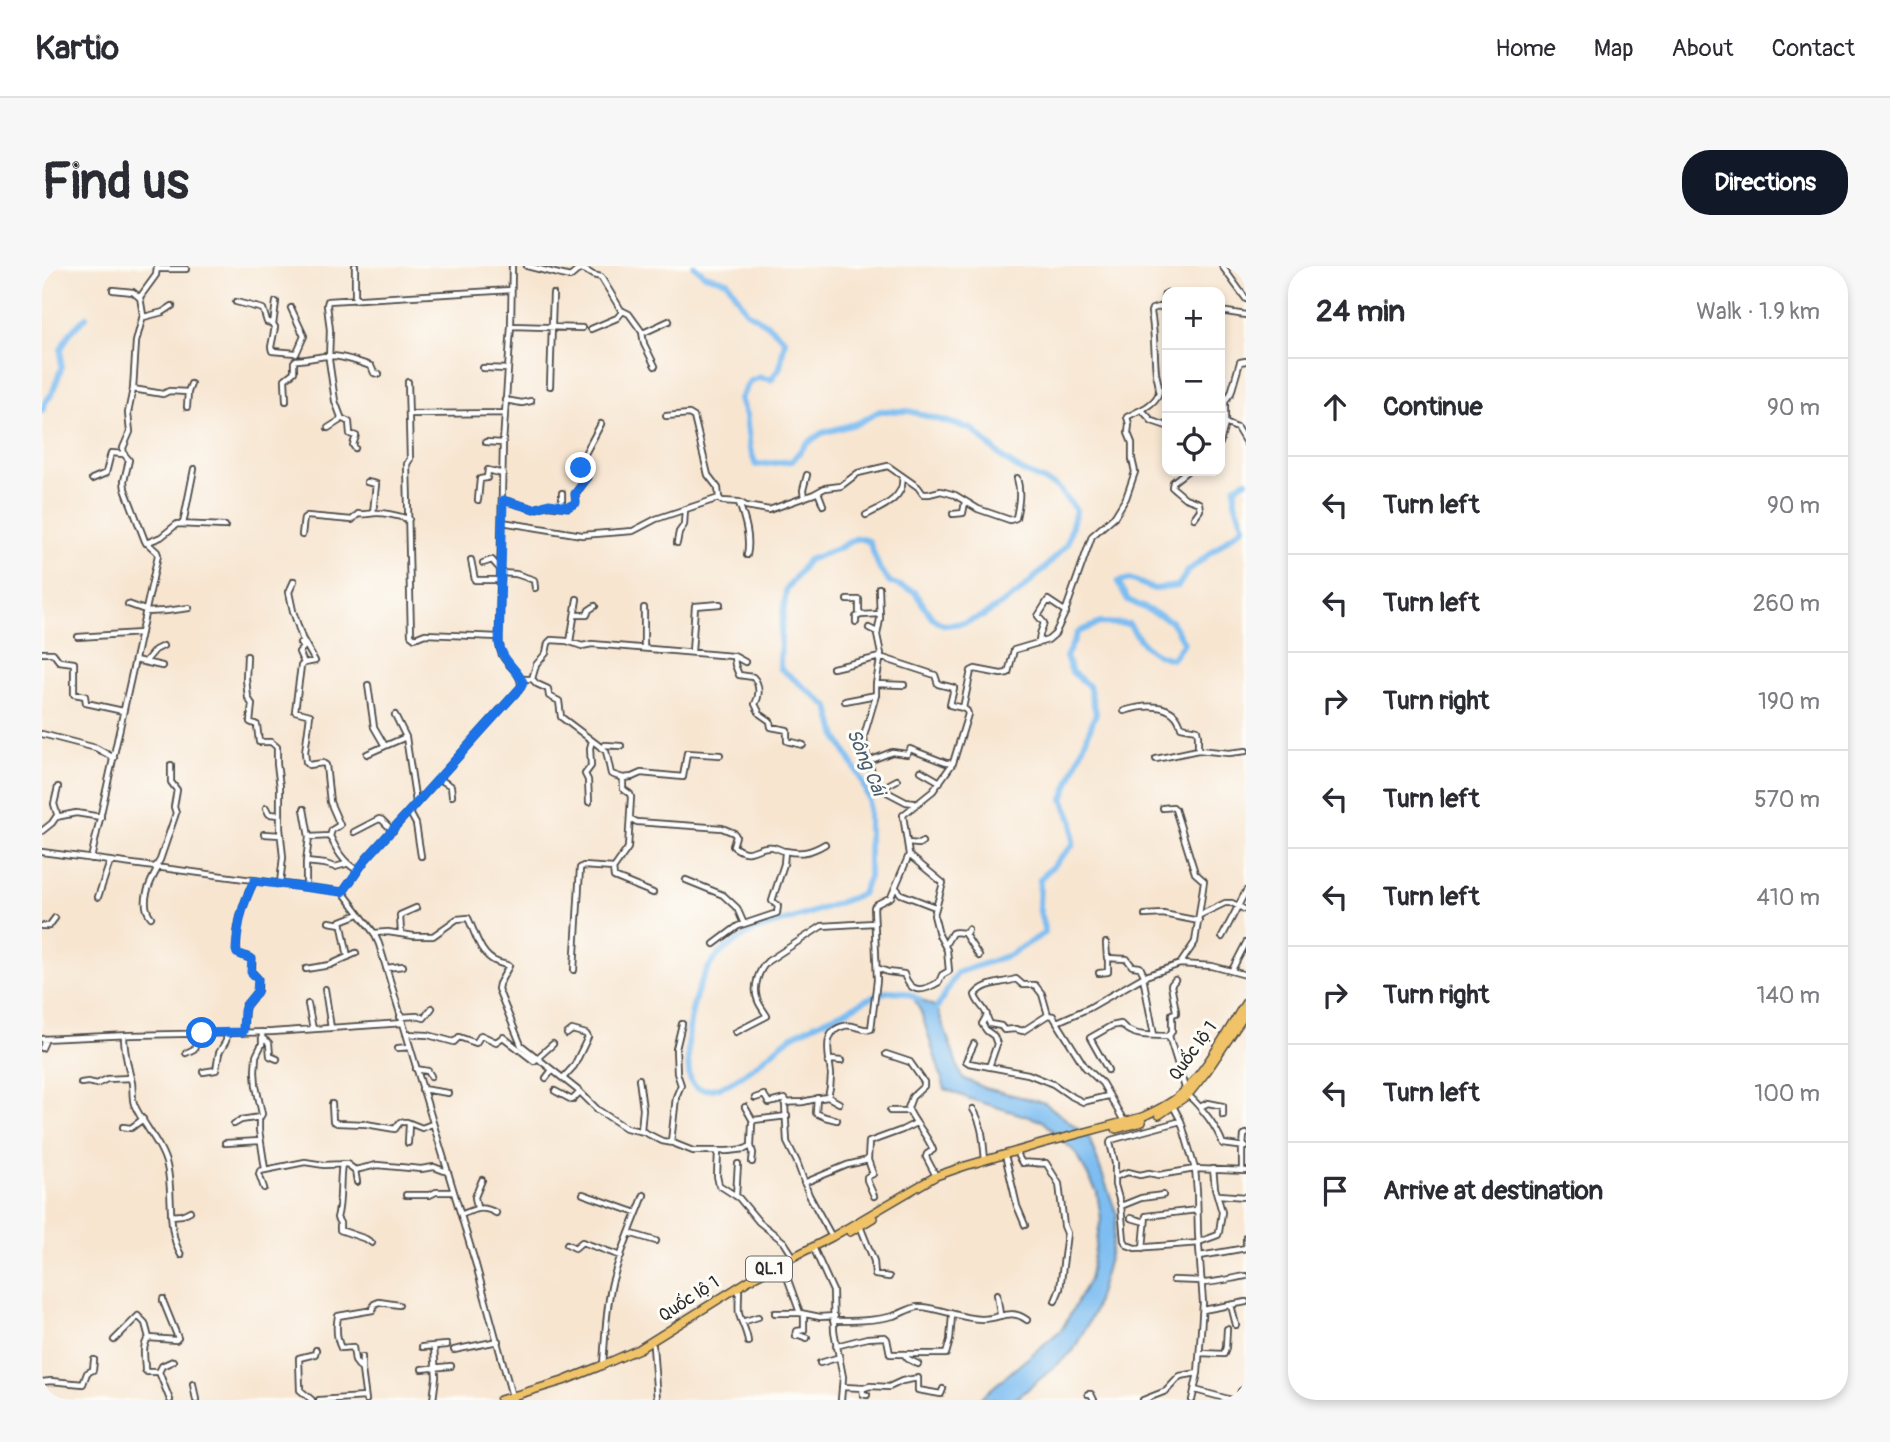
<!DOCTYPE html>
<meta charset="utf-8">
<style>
body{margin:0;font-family:Pangolin,sans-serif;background:#f7f7f7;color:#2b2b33}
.controls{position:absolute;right:21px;top:21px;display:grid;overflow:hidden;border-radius:14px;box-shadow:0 4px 10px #0003}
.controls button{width:63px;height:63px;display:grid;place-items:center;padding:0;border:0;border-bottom:2px solid #e1e1e2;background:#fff;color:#2b2b33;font:35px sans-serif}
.stop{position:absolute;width:21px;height:21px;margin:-16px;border:5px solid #1a73e8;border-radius:50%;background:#fff}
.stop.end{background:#1a73e8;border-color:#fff;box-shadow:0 2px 7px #0008}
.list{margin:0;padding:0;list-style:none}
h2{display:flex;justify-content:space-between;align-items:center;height:91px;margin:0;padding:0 28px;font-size:30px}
h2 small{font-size:23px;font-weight:400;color:#7c7c81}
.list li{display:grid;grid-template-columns:46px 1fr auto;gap:21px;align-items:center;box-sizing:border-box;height:98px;padding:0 28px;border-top:2px solid #e1e1e2}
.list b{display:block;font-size:26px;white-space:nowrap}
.list em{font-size:23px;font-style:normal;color:#7c7c81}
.icon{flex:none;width:38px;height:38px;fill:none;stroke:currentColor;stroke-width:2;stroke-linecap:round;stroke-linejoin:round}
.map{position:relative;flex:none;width:1204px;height:1134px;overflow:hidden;border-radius:28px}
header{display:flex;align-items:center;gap:42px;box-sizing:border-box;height:98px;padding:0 35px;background:#fff;border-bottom:2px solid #e1e1e2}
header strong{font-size:33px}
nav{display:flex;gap:38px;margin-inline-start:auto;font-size:24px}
.intro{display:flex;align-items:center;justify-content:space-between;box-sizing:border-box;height:168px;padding:0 42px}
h1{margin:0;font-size:49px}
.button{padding:18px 32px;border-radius:28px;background:#111827;color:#fff;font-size:24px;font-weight:700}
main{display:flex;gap:42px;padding:0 42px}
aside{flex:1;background:#fff;border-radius:28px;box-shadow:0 4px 10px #0003}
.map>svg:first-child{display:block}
</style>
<header>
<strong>Kartio</strong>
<nav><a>Home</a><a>Map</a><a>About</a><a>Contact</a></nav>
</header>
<div class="intro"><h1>Find us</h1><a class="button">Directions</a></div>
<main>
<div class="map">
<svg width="1204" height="1134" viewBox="0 0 1204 1134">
<rect width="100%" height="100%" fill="#fdfcf7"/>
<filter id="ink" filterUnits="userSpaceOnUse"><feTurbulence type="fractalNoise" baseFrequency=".0143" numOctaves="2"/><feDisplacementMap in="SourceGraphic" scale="14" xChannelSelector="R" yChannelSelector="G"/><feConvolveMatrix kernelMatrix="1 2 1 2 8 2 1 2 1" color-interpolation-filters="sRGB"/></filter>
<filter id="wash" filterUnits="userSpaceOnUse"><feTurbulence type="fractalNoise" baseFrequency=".00686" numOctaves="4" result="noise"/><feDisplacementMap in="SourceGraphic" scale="28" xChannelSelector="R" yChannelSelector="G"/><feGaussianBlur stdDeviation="1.57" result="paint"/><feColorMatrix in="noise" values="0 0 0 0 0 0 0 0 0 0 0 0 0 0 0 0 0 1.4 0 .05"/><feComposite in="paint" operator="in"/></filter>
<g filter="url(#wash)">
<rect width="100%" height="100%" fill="#f7e5d0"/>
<path fill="#7dbdf1" stroke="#54748e" stroke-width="2" d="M870,729L895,742L920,812L943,822L1003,837L1047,871L1075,949L1069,985L1052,1046L1031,1085L973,1134H936L1020,1063L1047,1014L1059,953L1055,926L1033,886L1000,855L928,833L903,823L879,746Z"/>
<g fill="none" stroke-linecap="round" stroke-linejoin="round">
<path stroke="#7dbdf1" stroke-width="6" d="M652,0L663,9L685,15L705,46L725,58L743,74L738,101L729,114L719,111L708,115L698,133L704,149L708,183L714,199L750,195L764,178L780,167L816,157L838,145H867L930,163L963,194L982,206L1014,220L1034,244L1025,278L1001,304L975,328L941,350L922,357L902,359L890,352L873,326L848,316L838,304L827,275L815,272L795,283L766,294L744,324L739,367L738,402L787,441L795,471L819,513L827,534V611L820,628C797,637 774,645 750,653C736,657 722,660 709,666C696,673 681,683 671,695C651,722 645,760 646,792C647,804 645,821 660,823C689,827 724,789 746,773C764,761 784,754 803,745C827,733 850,714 877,734
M0,145L4,135L10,128L19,103V83L27,68L44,51
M891,749L915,707L967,689L1003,667L997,641L998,613L1031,579V557L1021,533L1054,447L1047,420L1030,406L1024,391L1036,366L1058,357L1087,358C1100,378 1107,388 1130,393L1142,377L1129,355L1086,334L1076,316L1088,313L1112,323L1136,320L1146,305L1202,260L1193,236V221L1204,215"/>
</g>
</g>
<g filter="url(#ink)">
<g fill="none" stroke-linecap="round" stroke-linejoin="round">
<g stroke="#4a4744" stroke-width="8">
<path id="minor" d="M313,0V34
M485,0L528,11L535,5L541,3L551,9L559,11L579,44L587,48L600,66L602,78L613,100
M1180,0L1204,33
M115,3H144
M71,24L91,26L98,32
M194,36L221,43L225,56L230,57L233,61L229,81L230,85L254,87
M249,42L262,70L254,88
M1178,45L1204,49
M102,51L121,46L130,40
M231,59L234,36
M469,60L540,62
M549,63L575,52L581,45
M601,67L627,55
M441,102L466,103
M366,116L368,193L365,198L369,369L373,372L383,368L457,371
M508,120L511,28
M91,123L121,128L127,125L146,126
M463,134L480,137L489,135
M244,135L243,113L252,106V96L254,94C263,94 269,92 277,91C294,87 313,95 329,100L332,107L337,108
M145,141L146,126L149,118
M1100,144L1110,155L1125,160
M367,148L462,147
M624,150L647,148L652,151L666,209L676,222L677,232L680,235L697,236L704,240L727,244L772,228L783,222L799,220L816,207L846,200L876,221L881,228H887L899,225L913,229L936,243L968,254L974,252C977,238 979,225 975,212
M299,152L307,156L308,168L314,170L311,179L313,182
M1183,157L1195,162L1204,177
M1178,158L1183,157V135L1189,127L1198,96L1204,95
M286,162L297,155L299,151L293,135L287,94L288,64L285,39L286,35L469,24
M444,176L461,177
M1178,177L1183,158
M1145,205L1131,216L1130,221L1143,232L1157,237L1158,244L1152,252
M50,213L64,207L69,187L82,188
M325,216L334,218L331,247
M776,226L781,239
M762,232L761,224L765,209
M436,234L438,213L445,212L446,204L461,208
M461,234L492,243L505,239L526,241L532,238L534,235L533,228L545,212L539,204V195L559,158
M697,237C703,253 709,272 705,289
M520,240V227
M911,248L921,247L923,236
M824,249C840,241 864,232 860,210
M460,256L540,269L591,265L614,253L677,232
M141,258L152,203
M260,269L262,252L265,250L310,254L316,248C323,249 328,247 335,247C346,247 356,250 367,253
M104,277L119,271L135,258L183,260
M635,277L637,266L642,259L643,243
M429,294L433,314H459
M441,297L450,294L458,303
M459,307L474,308L492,314L493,322
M252,315L247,326L251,345L260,372L273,395L262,397L259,400L253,445L268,449L263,486L264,496L267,499L281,497L284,499L288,536L298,559L290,564L288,570L267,571
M837,322L838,353L835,369L839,388L834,418V429L822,470L823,483L830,506L843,525L864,536L872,537
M805,334H817V346L819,349L838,348
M86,338L103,344
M602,342V382
M103,346L124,345L147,342
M533,349H545L547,344L553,340
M814,356V351L819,349
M827,362L835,366
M36,371L99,367
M528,376L535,333
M997,376L998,368L1002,357L996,350L1006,334L1024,346
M258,377L261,382L257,386L262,397
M650,386L653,340L678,338
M0,387H11L17,395L32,397V428L43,430L44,437L81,445
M205,390L204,413L206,432L210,438L208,456L215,459L217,476H229L235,481V498L238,521V562L241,591L238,617
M692,390L703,396
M93,394L120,400
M103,396L113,384L121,380
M791,402L838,391L893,409L896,418L912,422L908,439L921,442
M479,413H490L495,418L506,423L507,430L517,435L519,451L564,485L569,508L581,512V523L588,528L589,531L586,582L572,602L541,600L538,602L532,704
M490,413L494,399L504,387L506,377L509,374L525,375L540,380L550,378L690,390L692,391L693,399L697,409L711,411C718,418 718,430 713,438L718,448L728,455L729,461L745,464V475L761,479
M834,418L862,419
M326,419L332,461L343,480L364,471L374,537
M803,435L834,429
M1082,445C1101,439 1133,435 1139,461L1155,464L1156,469V484L1187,487L1204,485
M353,449L364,471
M0,468L54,482L72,492
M559,482L563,479L579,480
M325,488L343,480
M1114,493L1156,484
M827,495L850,486L865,488L868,483L904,497H911
M879,505L898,516
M581,512L590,511L599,507L641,511L645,487L678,489
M397,513L409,520L410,530
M840,522L855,514
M547,536L546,514L543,508L549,500L548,482L550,475
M224,542L227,548L238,549
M1121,542L1131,541L1133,543L1153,607L1162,615L1153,676L1138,698
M262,543L267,571L264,596V621
M367,545L374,558L379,590
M16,551L12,538L16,521
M589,553L595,556L680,562L692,567L694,570L691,580C710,595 714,578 731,581C734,582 740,584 743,586L742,598L730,635L736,640L735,647L696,660L672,678
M0,565L10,557L14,551L34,547L59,551
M312,566L337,553L340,554L351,565
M222,568L239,569
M288,570C295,585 301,596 315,604
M866,577L877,578L880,576
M743,585C759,588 768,587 783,578
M0,586L301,626L332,667L337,678L434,999L471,1134
M49,593L116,289L115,286L103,275L83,223L82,215L87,194L82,188L81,182L88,166L86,147L91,123L94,76L101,49L98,31L114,9L115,0
M264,596L283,598L293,601L304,598
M113,602L118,594L134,547L132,541L135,524L129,516V499
M571,602L572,611L611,627
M644,614L681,629L695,642L702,658
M854,622L859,628L893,641
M301,626L324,593L479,421C480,406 466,401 460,389C458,384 457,377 457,371L461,177L469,60L470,0
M56,631L68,596
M1103,649L1121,648L1157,655
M1158,649L1183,637H1190L1204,644
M109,651C97,637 108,616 116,602
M287,656L299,658
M0,660H7L13,652
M332,667L346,666L372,670H391L415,653L426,652C433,666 438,690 455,696C459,698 463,698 467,700L457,718L456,723L479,779L538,826L556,844L584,862L602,866L620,875L631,877L651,885H686L703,883L709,880L710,857L712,854L745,850
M359,667L358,649L374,642
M922,667L937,690
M1180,671L1204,625
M1064,677L1065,692L1085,693L1090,700L1098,701L1103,711
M903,679L910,667C915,665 920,668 925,666L926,663
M306,691L299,655L317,648
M344,702L361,700
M835,702L846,706L862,708C869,729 882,725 897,716L900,709L907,705L905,684L897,669L892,649L901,617L867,589
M264,703L288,699L314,687
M1190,704L1204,677
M1057,707L1066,706V693
M1101,711L1112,769
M283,723L289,762
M266,738L271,763
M358,751L375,750L382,752L390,742
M945,751L948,758L959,760L962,764L973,763L981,765L1006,749
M1015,756L1047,742L1101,711L1138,698L1170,700L1204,709
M201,766L203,741L216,724V713L210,706V693L195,687C193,661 201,638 212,615
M220,766V778L214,790L213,805L214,820L220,848L217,853V864L223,903
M694,766L725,750C722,745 718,740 716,735C710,722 717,703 726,695L780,660L832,657
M364,768L386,769L412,776L417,771L434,777L439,769L454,776L461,771L492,795L511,778
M82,770C82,786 86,801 90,817C91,824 90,832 92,838C101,859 120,878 125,900C132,928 124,963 139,989
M1127,770L1130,765V748L1134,747V745L1129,719L1133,714
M220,772L227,777L228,790L235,793
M0,773L89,769L230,766L361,757
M932,778L924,795L927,797L986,808L1011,818L1027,829L1041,836L1066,830
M0,782L4,773
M356,782L368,781
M144,787L152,783L160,767
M844,788L868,796L882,816V820L870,831L866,842C872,857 885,868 891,884L885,888L884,891L894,910
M786,797L790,794L799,795
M947,801L955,778L952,770L945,765L940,758L945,749C942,741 935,737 933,729C943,716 959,718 974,713L981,719H993L1000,728L1006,749L1011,750L1043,801L1060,817L1082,855
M374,803L386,805L389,810
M1066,804L1048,772L1069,760L1079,758C1090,772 1110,769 1127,770L1143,822
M161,806L174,804L177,787L184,775L185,767
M504,812L510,804
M521,812L532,800L546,771L544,768L530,764L525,768
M597,813L601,843L599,865
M39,817L46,816L55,818L65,813L89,812
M380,823L406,827
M513,825L530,834L538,826
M1146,829C1160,842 1174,860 1181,878L1204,881
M786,831L797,837
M713,832L722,829L727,837L743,833L745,836
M775,832L774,847L783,851L795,854
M290,838L291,855L295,857L324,858L353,863L358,856H365L380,862L390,858
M1131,840L1139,855L1153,903L1155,925L1156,967L1161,1037L1156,1107L1150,1134
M703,841L711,855
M1158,841L1166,837L1181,840V849
M931,843C941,859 941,875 943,894
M848,845H867
M1139,855L1069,874L1068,877L1073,897V919L1079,940L1082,974L1085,979L1093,982L1157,977
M192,858L199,854L218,851
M81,861L89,862L101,853
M629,876L634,831L639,819L635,807L634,783L640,758
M183,877L218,875
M366,877L367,858
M709,880L711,887L710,896
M1200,880V904
M1201,881L1202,869L1204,868
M676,885L675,910L677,919L697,932L717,956L742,976L751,990
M976,890L980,897C989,895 996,899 1004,897L1017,918L1022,960L1025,967L1018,1023L1013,1035
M964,893L975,940L983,959
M300,898C297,917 300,934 295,952L298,957V964L324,973L330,977
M313,904L315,916
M1073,911L1086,906L1098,909L1107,907L1117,909L1153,903L1204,905
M762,917L805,899L826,894
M222,922L217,908L218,905L263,896L282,899L305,898L313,904L335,899L379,903L392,901L405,906
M541,928L595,947
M364,929H388L394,926H412
M1177,929L1204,931
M694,930L696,898
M832,930L825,914V911L831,908L826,894L827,876L860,864L874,857
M1079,940L1099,932L1121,929
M435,942L433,931L440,914
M419,949C432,943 440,939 454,947
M129,950L140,949L148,945
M1089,952L1103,956
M818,960L832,995L833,1009L847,1011
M587,967L614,975
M790,971L767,929L755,896L745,876L743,838C749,835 754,837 761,836C769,834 778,832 786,831C788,824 789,816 789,809C788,792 778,765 802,760C812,757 820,766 829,763L835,714L832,641L835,638L849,631L867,589L861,549L891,525L911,497L926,448L925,445L921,442L929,405L933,403L959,408L966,407L972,384L1006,374L1013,368L1022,349L1050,270L1073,250L1084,232L1093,206L1090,193V177L1086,167L1087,158L1085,151C1095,145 1110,141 1116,129C1119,122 1115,114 1114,107C1112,87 1113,66 1109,46L1110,43L1121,40L1123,28L1125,27
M1157,976L1176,969L1177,966L1180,946L1173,922L1171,903
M525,978L533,982L540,976L579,990
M771,981L791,1025L792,1065L801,1111L799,1134
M1101,982L1104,950L1155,944
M1204,982V971
M1158,990L1204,982
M741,1000L758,1047L778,1051L793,1050
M1131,1014L1160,1015
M1160,1017C1174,1017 1190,1012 1204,1010
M697,1025C697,1032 696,1041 697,1048C700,1058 705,1065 706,1076
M955,1028L958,1048
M121,1033V1035L136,1072L134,1074L107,1072C99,1079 103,1093 103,1104L105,1106H117L128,1134
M1189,1039L1194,1059
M1161,1044L1204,1036
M733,1047H758
M791,1055C811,1055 832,1055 851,1050C859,1048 867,1042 876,1041C894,1040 918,1053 939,1053C957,1054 968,1041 985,1054
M700,1056L716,1051
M754,1068L765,1072
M754,1070L755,1065L762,1064V1049
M72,1074L96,1050L103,1057L107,1072
M611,1080L615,1134
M794,1080L825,1072L843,1071L845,1073L848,1088H904L908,1074L910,1049
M380,1081L405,1079
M412,1084L456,1075
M1158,1087L1182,1088L1184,1081L1185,1063
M862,1088L866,1093L876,1098
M320,1091V1103
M778,1097L798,1091
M561,1099C563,1072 564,1043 570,1017C578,987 591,958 602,929
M380,1103L409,1100
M117,1106L120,1100L131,1095
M0,1116L9,1115L41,1118L45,1107L51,1104L52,1094
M151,1118L154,1134
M800,1121L822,1122L828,1120L847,1121L860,1115L876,1112V1124L899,1128L901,1123
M820,1122L821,1128L825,1129
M1153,1124L1190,1134
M1046,1128H1049L1052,1134
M270,1134L258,1124L257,1092L273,1088L274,1084
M277,1134L323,1131
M324,1134L320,1104L313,1095L311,1081L299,1082C294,1072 294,1061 296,1050L331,1044L332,1038L337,1036L357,1039
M391,1134L394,1111L392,1080
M1101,1134L1124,1125L1138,1110L1156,1107
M1196,1134L1199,1125L1204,1122"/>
</g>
<g stroke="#4a4744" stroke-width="10">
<path id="highway" d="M1117,849L1146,829L1165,805L1204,747
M1074,863L1100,856
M808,966L831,952
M458,1134L521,1115L556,1101L597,1083L714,1010L790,971L894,910L923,900L999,878L1100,851C1111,846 1123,840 1133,833C1159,814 1186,764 1204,736"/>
</g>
<use href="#minor" stroke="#fff" stroke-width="4.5"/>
<use href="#highway" stroke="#f0c369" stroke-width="7"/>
</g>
</g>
<g fill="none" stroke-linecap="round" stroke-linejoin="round" filter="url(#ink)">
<path stroke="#1a73e8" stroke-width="9" d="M160,767L201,766L202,745L204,739L215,726L216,713L209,706L210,693L195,687L194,684C196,657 200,639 212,615L301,626L324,593L479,421L481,416C473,401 460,394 457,377L461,234L492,243L507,238L526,241L534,237L533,228L545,212L539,202"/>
</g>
<g text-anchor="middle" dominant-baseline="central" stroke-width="6" stroke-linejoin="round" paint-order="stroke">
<rect fill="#fdfcf7" stroke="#6a6a68" stroke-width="2" x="704" y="990.5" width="46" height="25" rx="5"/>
<g font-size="16" font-weight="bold" fill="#2b2b2b">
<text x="727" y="1003">QL.1</text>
</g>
<g font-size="18" fill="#2b2b2b" stroke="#fdfcf7">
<text transform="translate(1151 785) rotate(-54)">Quốc lộ 1</text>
<text transform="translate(647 1033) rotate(-33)">Quốc lộ 1</text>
</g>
<g font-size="19" font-style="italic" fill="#485e70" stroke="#fdfcf7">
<text transform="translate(824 496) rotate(67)">Sông Cái</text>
</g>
</g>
</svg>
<div class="controls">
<button>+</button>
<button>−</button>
<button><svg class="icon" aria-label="locate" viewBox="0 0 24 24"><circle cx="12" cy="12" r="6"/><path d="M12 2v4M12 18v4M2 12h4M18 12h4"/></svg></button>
</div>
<div class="stop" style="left:160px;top:767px"></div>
<div class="stop end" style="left:539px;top:202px"></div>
</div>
<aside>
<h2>24 min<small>Walk · 1.9 km</small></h2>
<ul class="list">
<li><svg class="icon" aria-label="ahead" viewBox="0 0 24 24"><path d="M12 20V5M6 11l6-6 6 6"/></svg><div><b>Continue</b></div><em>90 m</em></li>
<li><svg class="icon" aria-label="left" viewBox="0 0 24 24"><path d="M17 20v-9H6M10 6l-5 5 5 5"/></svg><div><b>Turn left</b></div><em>90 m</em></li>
<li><svg class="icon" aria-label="left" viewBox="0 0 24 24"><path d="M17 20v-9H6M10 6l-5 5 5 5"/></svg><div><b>Turn left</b></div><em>260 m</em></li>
<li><svg class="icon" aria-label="right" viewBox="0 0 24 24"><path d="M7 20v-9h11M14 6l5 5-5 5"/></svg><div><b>Turn right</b></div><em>190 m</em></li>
<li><svg class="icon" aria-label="left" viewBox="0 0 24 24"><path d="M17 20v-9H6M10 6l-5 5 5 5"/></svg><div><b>Turn left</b></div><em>570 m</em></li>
<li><svg class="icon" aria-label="left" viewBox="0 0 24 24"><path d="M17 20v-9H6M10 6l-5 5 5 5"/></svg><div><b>Turn left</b></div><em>410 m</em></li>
<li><svg class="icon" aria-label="right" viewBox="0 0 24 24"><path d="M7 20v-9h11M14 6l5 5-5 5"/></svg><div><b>Turn right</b></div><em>140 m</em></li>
<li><svg class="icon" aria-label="left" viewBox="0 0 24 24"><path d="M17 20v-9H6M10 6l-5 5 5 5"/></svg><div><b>Turn left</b></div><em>100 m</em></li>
<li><svg class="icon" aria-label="arrive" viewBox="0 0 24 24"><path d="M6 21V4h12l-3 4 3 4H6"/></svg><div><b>Arrive at destination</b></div></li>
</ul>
</aside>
</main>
